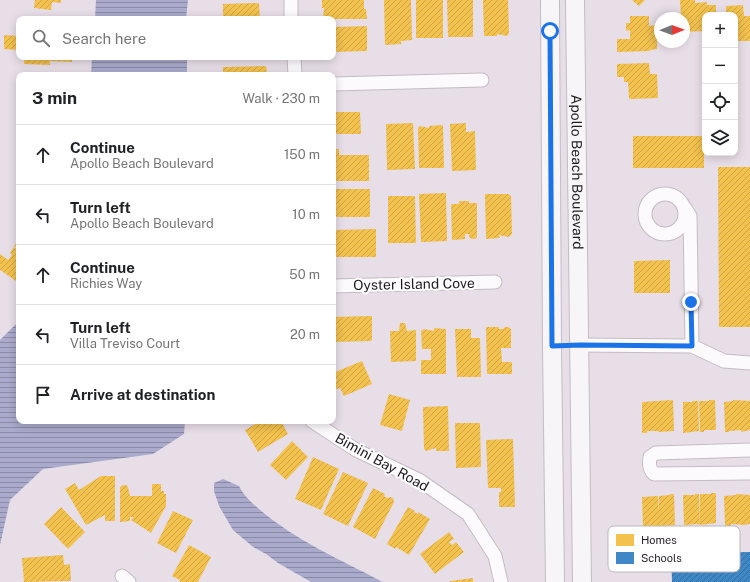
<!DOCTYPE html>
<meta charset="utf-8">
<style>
body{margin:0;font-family:"Public Sans",sans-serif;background:#f6f6f6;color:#202124}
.controls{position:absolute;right:12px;top:12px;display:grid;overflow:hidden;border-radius:8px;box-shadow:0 2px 10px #0003}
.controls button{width:36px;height:36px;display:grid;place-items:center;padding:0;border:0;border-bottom:1px solid #e0e0e0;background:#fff;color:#202124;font:20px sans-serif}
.compass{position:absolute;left:654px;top:12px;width:36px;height:36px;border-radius:50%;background:#fff;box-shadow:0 2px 10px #0003;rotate:89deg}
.stop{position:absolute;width:12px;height:12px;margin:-9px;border:3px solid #1a73e8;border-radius:50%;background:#fff}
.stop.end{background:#1a73e8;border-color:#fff;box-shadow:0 1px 4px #0008}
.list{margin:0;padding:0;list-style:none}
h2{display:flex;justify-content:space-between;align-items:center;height:52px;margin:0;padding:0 16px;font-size:17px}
h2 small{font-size:13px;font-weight:400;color:#757577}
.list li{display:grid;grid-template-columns:26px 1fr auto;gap:12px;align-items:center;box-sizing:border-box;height:60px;padding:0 16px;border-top:1px solid #e0e0e0}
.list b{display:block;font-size:15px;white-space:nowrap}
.list p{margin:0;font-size:13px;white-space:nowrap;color:#757577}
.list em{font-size:13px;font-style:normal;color:#757577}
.icon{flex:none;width:22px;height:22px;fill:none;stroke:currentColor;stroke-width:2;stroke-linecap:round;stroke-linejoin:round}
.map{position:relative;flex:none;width:750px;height:582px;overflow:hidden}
.search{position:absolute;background:#fff;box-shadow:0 2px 10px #0003;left:16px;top:16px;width:320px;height:44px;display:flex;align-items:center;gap:10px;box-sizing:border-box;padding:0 14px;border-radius:8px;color:#757577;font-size:15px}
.panel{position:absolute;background:#fff;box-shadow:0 2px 10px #0003;left:16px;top:72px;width:320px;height:352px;border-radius:8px}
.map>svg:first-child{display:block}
</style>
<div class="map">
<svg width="750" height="582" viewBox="0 0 750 582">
<defs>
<pattern id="water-rules" width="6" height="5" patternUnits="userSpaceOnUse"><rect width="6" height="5" fill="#aaabcc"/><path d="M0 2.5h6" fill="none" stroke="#8a8aa5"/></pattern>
<pattern id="homes-hatch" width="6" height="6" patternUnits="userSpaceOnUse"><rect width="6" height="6" fill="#f2c14e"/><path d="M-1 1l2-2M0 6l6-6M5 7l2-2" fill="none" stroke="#cfa544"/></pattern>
<pattern id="schools-hatch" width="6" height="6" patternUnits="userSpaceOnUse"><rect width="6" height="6" fill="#3f88c5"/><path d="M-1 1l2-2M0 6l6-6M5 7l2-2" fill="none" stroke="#346ea0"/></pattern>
</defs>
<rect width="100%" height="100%" fill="#e8dee8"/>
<path fill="url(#water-rules)" d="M96,0H188L186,19H95Z
M92,57H187V75H91Z
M19,321V421H185L184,434L153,454L43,469L10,500L0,545V340Z
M223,479L239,486C244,496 251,502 259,509C295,540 341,560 383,582H311L278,563L266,554L253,547L233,530L219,506L214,491V483Z"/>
<path fill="url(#homes-hatch)" d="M35,0H61V3L52,2L51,10L34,8Z
M322,0H364V9H366L367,19H323L324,8H322Z
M384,0H411L412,40L401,41V44L385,45Z
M416,0H443V38H416Z
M447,0H473V37H448Z
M483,0H508L509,33L507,36L497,34V36H484Z
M632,0H645L639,6Z
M680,0H695V3L707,2V5H716V15H705V31L684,32V18H681Z
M259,3L260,19H223V4Z
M743,5L744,16H750V41H737V38H735V15H726V6Z
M630,16H649V26L657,25V49L650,50V51L617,52V39H630V30L626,31V23H630Z
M367,26V51L333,52V27Z
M4,35L19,36V50L4,49Z
M24,57H72V62L50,61V65L24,64Z
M222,57H265V60H222Z
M649,63L650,74H657L658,98L629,99L628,82H624V77H617V64Z
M266,66L267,74L263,75H223V67Z
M17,86H19V121H18Z
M333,112H360L361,134H333Z
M413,123L415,169L387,170L386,124Z
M466,123V132L475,131L476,170L452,171L450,124Z
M443,125L444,168H419L418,128L420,126L429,128V126Z
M633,136H704V168H633Z
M333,149H339V155H369V181H333Z
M16,153H19V169H17Z
M718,167H750V327H719Z
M333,189H370V217H333Z
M446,193L447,241L421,242L419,194Z
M485,194H509L511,196L512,234L509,237L499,235L500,238L486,239Z
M388,196H415L416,243H388Z
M459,201H469V203H477V237L475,239H472L469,237V234H465V239L452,240L451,204H459Z
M376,229V257H333V230Z
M17,242L19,243V283L0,270V254L8,260L12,255L10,253L14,247L16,249L17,248L14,246Z
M670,260V293H634V261Z
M372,316V340L371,341L333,342V317Z
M400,323H405L407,331L416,330V361L391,362L390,331H399Z
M486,327H499V329H503L505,327H508L511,329V348H501L502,362H512V374H487Z
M434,328L446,329V374H421V360H431V349H422L421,331L424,329L434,331Z
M455,329H471V338H480L481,377H457Z
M362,361L372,384L344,396L340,388L333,390V383L337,381L333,373Z
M389,394L410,400L402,431L380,425Z
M673,400L674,431L658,432V431H647V433H642V402Z
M709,400H715L716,430H704V432H700L699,401H709Z
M733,400L750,401V430L741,432V430L729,431V432H725L724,402L733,401Z
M692,401H698L699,431L683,433V402H692Z
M448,406L449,451H436V448L426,451L424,449L423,407Z
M260,421H281L288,434L258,452L245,430Z
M455,423H480L481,467L456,468Z
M513,439L515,507H499V492H501V488H488L486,440Z
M292,441L308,457L286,480L270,465Z
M313,457L339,469L321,510L295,499Z
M343,472L368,483L348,526L323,514Z
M101,476H115V521H105V515L86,525L65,489L75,483L79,490Z
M152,484H161V491H164V494H166V506L151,533L131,520L134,517H130V521L120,522V487L123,485H126L128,487L130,496H152Z
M373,488L385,494L384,496L387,498L390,497L393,498L394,502L375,539L353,527Z
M711,493H716V523L700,525V494H711Z
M670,494H674L675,525L643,528L642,497L658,496L659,512V496L670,495Z
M695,494H699L700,524L684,525L683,495H695Z
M736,494L750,495V524H747V525L731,524V526H725L724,496L736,495Z
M61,507L85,532L68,549L44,524Z
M408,507L415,511L414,512L418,514V512L430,519L409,555L396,547L395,549L387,544Z
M173,511L193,520L176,553L157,543Z
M449,532L454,539L449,542L452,545L456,542L464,552L435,574L420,554Z
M189,545L211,557L198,582H181L179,581L180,580L172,576Z
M63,555L64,565L70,564L71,581L24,582L22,558Z
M473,578V582H450V581Z"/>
<path fill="url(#schools-hatch)" d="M750,552V582H672L671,553Z"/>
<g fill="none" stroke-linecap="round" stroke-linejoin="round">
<g stroke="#c4bcc4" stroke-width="15">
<path id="street" d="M291,19V0
M294,57L295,75
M333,84L482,80
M645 214a20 20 0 1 1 40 0a20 20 0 1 1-40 0Z
M685,208L690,216L692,346
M333,286L495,282
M579,345L692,346L724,361L750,363
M312,421L356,450L419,480L468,514L495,556L501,582
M750,450L656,453L650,457C649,464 649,469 654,474L750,473
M122,576L129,582"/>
</g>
<g stroke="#c4bcc4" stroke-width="20">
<g id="secondary">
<path d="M550,0L552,346L555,582"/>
<path id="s1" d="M575,0L582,582"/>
</g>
</g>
<use href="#street" stroke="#fcfafc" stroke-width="13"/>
<use href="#secondary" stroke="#f7f5f8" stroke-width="18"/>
</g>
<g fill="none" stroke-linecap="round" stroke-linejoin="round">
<path stroke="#1a73e8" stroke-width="5" d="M550,31L552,346L580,345L692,346L691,302"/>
</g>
<g text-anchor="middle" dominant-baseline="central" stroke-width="4" stroke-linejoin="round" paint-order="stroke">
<g font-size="14" fill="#201a20" stroke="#fff">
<text stroke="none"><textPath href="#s1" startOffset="172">Apollo Beach Boulevard</textPath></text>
<text transform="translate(414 284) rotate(-1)">Oyster Island Cove</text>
<text transform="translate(382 462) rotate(29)">Bimini Bay Road</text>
</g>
</g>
<rect x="608" y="526" width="132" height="46" rx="6" fill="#fff" stroke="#bcbabc" stroke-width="1"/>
<rect x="616" y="534" width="18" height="12" fill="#f2c14e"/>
<rect x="616" y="552" width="18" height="12" fill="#3f88c5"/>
<g font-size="11" fill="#201a20">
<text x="641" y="544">Homes</text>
<text x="641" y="562">Schools</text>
</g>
</svg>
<div class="controls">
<button>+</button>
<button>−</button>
<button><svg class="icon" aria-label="locate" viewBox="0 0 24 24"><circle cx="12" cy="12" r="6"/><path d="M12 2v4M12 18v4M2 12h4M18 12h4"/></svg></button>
<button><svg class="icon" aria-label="layers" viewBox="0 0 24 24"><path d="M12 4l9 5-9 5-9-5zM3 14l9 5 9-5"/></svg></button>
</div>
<svg class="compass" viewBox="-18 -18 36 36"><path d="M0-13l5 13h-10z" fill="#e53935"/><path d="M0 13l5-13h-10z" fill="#757577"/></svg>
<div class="stop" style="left:550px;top:31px"></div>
<div class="stop end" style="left:691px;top:302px"></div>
<div class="search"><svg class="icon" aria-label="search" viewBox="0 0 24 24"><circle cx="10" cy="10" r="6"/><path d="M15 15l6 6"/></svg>Search here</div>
<section class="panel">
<h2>3 min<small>Walk · 230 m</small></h2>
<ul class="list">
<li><svg class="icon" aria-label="ahead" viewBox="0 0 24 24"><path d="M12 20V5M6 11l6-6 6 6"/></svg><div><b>Continue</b><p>Apollo Beach Boulevard</p></div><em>150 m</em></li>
<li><svg class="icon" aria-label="left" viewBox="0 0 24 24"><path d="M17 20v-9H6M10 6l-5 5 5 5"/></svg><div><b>Turn left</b><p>Apollo Beach Boulevard</p></div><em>10 m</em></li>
<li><svg class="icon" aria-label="ahead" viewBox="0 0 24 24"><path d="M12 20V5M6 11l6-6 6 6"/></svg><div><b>Continue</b><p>Richies Way</p></div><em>50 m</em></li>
<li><svg class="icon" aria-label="left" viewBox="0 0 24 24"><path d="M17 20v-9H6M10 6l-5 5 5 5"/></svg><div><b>Turn left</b><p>Villa Treviso Court</p></div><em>20 m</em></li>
<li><svg class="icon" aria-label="arrive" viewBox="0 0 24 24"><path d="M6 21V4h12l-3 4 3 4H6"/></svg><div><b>Arrive at destination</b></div></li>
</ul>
</section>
</div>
